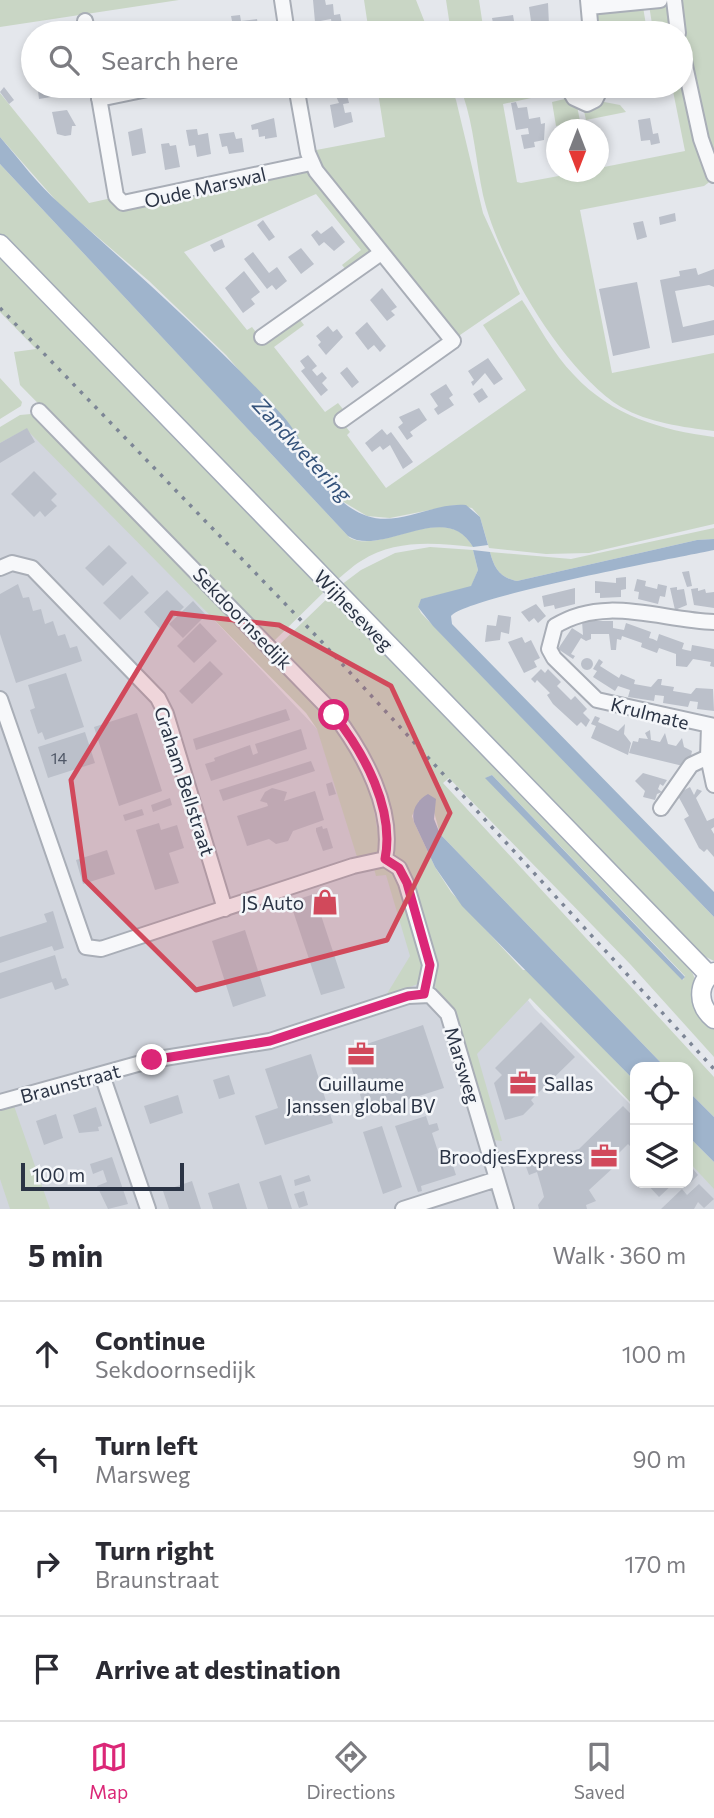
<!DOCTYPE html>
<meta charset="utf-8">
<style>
body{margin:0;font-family:Commissioner,sans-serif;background:#f7f7f7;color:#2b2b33}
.controls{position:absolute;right:21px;bottom:21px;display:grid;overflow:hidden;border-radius:14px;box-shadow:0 4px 10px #0003}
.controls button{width:63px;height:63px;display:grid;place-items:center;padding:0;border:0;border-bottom:2px solid #e1e1e2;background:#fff;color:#2b2b33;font:35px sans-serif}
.compass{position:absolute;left:546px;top:119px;width:63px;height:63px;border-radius:50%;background:#fff;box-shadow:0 4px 10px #0003;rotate:180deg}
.scale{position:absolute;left:21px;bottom:18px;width:163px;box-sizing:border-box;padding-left:7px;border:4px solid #2b3445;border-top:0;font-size:19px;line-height:24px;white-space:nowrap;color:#2b3445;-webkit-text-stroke:5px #f4f6f9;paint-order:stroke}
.stop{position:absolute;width:21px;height:21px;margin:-16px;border:5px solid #db2777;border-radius:50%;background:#fff}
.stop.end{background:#db2777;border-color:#fff;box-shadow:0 2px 7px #0008}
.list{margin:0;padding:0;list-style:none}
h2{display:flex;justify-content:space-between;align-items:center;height:91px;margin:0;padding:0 28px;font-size:30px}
h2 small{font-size:23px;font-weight:400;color:#7c7c81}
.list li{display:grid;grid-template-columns:46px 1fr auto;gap:21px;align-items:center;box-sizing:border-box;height:105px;padding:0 28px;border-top:2px solid #e1e1e2}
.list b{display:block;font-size:26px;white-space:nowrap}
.list p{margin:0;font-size:23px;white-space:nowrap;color:#7c7c81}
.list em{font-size:23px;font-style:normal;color:#7c7c81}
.icon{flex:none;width:38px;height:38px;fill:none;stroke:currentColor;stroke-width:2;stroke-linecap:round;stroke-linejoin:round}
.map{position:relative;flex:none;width:714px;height:1209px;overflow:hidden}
.search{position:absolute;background:#fff;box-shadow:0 4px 10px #0003;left:21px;right:21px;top:21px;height:77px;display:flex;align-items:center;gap:18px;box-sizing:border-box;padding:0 24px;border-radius:38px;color:#7c7c81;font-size:26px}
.sheet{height:511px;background:#fff}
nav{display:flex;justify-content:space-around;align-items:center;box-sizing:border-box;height:98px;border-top:2px solid #e1e1e2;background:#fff;font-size:19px;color:#7c7c81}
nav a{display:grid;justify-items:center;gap:4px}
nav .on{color:#db2777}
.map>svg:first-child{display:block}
</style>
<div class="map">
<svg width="714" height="1209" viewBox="0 0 714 1209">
<rect width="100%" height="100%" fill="#e4e7ec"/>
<path fill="#d2d6de" d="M29,424L317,729L534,1008L635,1109V1183H688V1161L714,1187V1209H0V440Z"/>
<path fill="#c9d6c5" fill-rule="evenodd" d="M0,0H179L0,27Z
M364,0H416L429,33H369Z
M446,0H479L484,33H451Z
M678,0H714V163L685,52Z
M663,4L670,9L675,33H662L660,23L652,24L649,5Z
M643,7L646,25L612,33H596L595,13Z
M681,69L712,180L704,186L580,210L612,373L714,353V431C683,427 649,423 621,407C563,371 498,261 483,195C476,162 474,127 463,95L473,86H559V92L503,104L517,182L521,183L580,172H598L599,168L685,151L672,86H681Z
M377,86H451L456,100L483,213L520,294L460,335L453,337L342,198L311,151L385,137Z
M0,93L89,203L112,198L125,209L131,208L309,170L372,248V253L347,271L342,265L361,250L316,194L184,252L247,330L252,327L261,339L298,317L304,325L274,347L325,412L338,403L346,413L339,418L350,432L347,435L386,488L526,390L483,325L522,300C538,324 553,354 574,375C612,416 661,430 714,437V524L589,553L546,554L489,548L480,517L472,508L455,505L390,518L367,516L342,501L306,449L226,355L149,281L59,204L0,137Z
M569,98L577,106L580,121L556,126L552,102Z
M599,101L620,105L626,112L586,120L584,111Z
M0,164L350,538C382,555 447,499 473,547C434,543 396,539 361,561C351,567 344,575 335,581L0,235Z
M0,251L328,588L273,642L20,385L14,352L36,349L0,312Z
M0,378L22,402L21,406L0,419Z
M31,414L42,420L335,720L370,787L381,851L357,857L317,729L306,713L26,429L0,443V427L20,415Z
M714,528V539L697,540L517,581C500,578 494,568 490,552L571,559Z
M430,547L473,550L478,570L471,587L422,599L418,607L421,613L714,917V961L702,955L341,585L361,570L395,553Z
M333,593L690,967L714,1025V1057L631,965L449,778L443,783L714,1077V1117L688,1091V1067H665L440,834L433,808L419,801L412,816L414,822L435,867L451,892L523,970H527L635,1081V1107L530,998L477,1054L502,1141L493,1140L452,1007L435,987L437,970L409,876L391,854L386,823L341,721L278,646ZM492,775L685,976L683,980L486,778Z
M373,865L391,871L400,881L425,965L420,983L385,997L410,956L386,875L376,876Z
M13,1103L50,1209H10L0,1179V1107Z
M688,1136L714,1162V1189L688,1161Z"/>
<path fill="#9fb4cc" d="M0,137C19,159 38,185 60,204C137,273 213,340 283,416C311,448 323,501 367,516C400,527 433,502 466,505L480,517L488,545L473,547C446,498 381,558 348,536L0,164Z
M714,539V550C676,558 466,597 451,616L452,624L714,892V917L433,626L418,607L421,599L471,586L478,570L473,550L490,552C494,568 500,578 517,581L697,540Z
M492,775L685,977L682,980L485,778Z
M428,794L436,799L434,819L440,834L665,1067H635V1081L462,906L435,867L414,822C411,811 417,800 428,794Z
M688,1091L714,1117V1162L688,1136Z"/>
<path fill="#bbc0ca" d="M313,0H325L326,5L333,4L334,15L340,14L343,29L333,31L331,19L315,22Z
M548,3L549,25L532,28L529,7Z
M240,15L241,21L257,19L259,32L239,33L238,25L233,26L231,16Z
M513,15L516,33H495L492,18Z
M220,21L222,32L192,33L191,26Z
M42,86H55L57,96L39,99L38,91H42Z
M364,86L365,91L347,95L349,103L343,104L345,113L351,112L353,122L334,128L330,105L339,103L332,87Z
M4,87L14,100L9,104L0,92Z
M516,102L518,108L527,107L529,119L540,117L541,124L545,123L544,140L534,142L535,147L524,149L521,135L529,134L528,128L516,130L511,103Z
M67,110L76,126H72L71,135L65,136L57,134L52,112Z
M274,118L277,137L265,139V136L259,137L258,129L252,130L251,125Z
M650,118L653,134L658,133L660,143L651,145L650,140L641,141L638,120Z
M142,128L146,153L132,156L128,132Z
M197,129L198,135L208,133L211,154L197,157L195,145L189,146L186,130Z
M234,132L236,139L242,138L244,152L229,154L227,146L222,147L219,134Z
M169,143L170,146L176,145L180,167L165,170L161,144Z
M675,213L676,221L660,225L659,217Z
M263,220L275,237L269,241L257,225Z
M643,221L647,237L637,240L633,223Z
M332,226L345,242L334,251L324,242L319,246L311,235L317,230L321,234Z
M222,239L225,247L214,252L210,245Z
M301,248L314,264L301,274L288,257Z
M253,252L269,273L277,267L287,281L276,290L272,285L267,289L244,259Z
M696,268L698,275L714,269V287L709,285L675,291L683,327L714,320V335L672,343L660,280L680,276L679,271Z
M244,271L260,292L251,299L255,304L243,313L225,288Z
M637,282L650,348L613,356L599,289Z
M382,288L397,307L391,311L395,315L387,321L370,300Z
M367,322L386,346L380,352L374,345L368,350L355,333Z
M328,326L333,332L337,329L343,337L326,355L318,345L321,342L316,336Z
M308,355L317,366L312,370L317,376L322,372L327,378L322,383L328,390L321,396L301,371L305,368L300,361Z
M488,358L503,379L494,385L485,373L473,386L471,382L474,380L468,371Z
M347,367L359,382L352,388L340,373Z
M446,384L453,395L449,398L454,405L438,415L434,409L438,406L430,394Z
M482,388L488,397L479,403L473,394Z
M419,408L427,420L410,432L413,436L407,440L398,427L403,423L399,417Z
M27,428L35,442L0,463V443Z
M382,429L387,435L391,432L413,462L403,469L390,445L383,450L380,446L372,452L365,443Z
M34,471L57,494L51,500L57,506L45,517L40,511L34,517L11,494Z
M109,545L127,563L103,586L85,568Z
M689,571L692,586L687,587L682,572Z
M132,575L149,593L120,620L103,603Z
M626,577V589L621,590V597L600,598V593H595V581L616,583V578Z
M637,579L646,581L645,586L657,589L658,584L667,586L665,597L660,596L658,604L638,599L639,592L634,591Z
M18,584L23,598L29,597L33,611L41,609L45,624L53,621L58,636L65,634L70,648L77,646L82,661L16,683L0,634V594Z
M677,587V590L684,589L687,605L675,610L670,588Z
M575,588V604L555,609L554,605L544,607L542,596Z
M698,588V591L705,589L706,593L714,592V608L694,605L691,589Z
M167,590L184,607L161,630L144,612Z
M193,601L206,615L183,638L169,624Z
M536,604L546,616L538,623L534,618L529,622L521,612Z
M498,615L511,617L509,634L501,632L500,640L485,642L487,625L496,626Z
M582,621H613V628L624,630L626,623L651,632L649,638L653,639L657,641L659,634L684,643L682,649L686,650L691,651L692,645L714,649V667L710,666L711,662L693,659L687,667L676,666V654L659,648L657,653L641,647L642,643L622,636L621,640L617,639L616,650H611L609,634H591V639L586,641L581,638L571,654L575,656L573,659L558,649L572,628L583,635Z
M200,623L217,641L194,663L177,646Z
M522,637L525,643L531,640L540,658L534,661L537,667L524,673L508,642Z
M581 664a6 6 0 1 1 12 0a6 6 0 1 1-12 0Z
M599,659L603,662L600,666L619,678L621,674L635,680L634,684L651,687L658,679H662L661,685L674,687L673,691L691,694L696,688L713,689L714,711L697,709L698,702L690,701L688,707L663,703L664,696L655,695L654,701L628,697L630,690L618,686L615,691L593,677L597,671L593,669Z
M210,661L223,674L192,704L179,691Z
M541,669L545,673L548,669L561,682L557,686L571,700L575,696L587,709L583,713L590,720L586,727L581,722L577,726L553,704L547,695L550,693L537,680L535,683L531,679Z
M66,673L84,727L45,740L42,732L38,734L30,710L35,708L28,685Z
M286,709L290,720L196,750L193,739Z
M137,713L162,791L119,806L94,727Z
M595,716L600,718L598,722L618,731L625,724L624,734L631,743L628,755L591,738L596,726L591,724Z
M301,729L307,749L211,781L205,764L215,761L214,758L250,745L253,755L258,753L255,744Z
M650,730L651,740L660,742L665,733L668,744L676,746L682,738L684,747L692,751L690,761L686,760L683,766L629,753L633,741L638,742L639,738L648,739L645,733Z
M85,732L95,763L48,778L38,747Z
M311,761L315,771L223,801L219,790Z
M643,773L667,780L663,786L660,784L658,789L662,792L657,794L655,800L643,797L645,791L635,781Z
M332,782L336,794L329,796L326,784Z
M690,787L694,795L697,789L702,791L696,798L707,821L714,818V827L711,829L714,834V857L707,849L704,852L699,848L684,819L689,816L677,794Z
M272,788L287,792L284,801L315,791L324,820L293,831L288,841L276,844L269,839L247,846L237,816L268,806L267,803L260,801L265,792Z
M170,798L172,805L153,812L151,805Z
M142,809L144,815L125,821L123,815Z
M159,823L161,830L177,825L184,848L169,853L179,883L155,890L136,830Z
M322,826L323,829L327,828L333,848L323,851L316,831V828Z
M107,850L115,874L83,884L76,860Z
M325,893L330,909L325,910L320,895Z
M314,894L345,988L321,995L290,902Z
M53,911L64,948L54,951L52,946L0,963V937L47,922L44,914Z
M245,930L266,996L233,1007L212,941Z
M55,955L62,979L66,978L69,985L55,990L52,982L0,999V973Z
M541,1022L575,1057L531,1100L534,1104L523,1115L505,1120L494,1083L502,1075L495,1068Z
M423,1025L444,1088L366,1113L346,1051Z
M311,1054L333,1123L265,1145L255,1116L278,1108L265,1069Z
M229,1075L235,1094L219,1099L213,1080Z
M178,1095L183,1113L150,1124L144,1106Z
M623,1106L635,1118V1151L628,1144L610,1162L614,1167L589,1190L596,1201L586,1205L587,1209H539L538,1205L544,1197L542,1189L537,1172L529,1175L525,1164L579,1149Z
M96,1107L102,1126L98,1127L99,1131L79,1133L73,1115Z
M56,1114L63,1138L44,1145L36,1121Z
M426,1116L429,1125L437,1123L439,1130L432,1133L442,1164L451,1160L456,1175L421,1186L422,1191L418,1192L395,1126Z
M382,1126L402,1187L383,1194L363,1132Z
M112,1157L128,1204L108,1209L97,1186L107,1182L103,1170L93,1174L90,1164Z
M693,1169L698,1175L687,1186L683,1183H688V1175Z
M281,1175L292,1209H268L259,1182Z
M309,1175L311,1181L295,1186L294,1180Z
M192,1181L201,1209H169L163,1191Z
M239,1183L247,1209H213L208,1193Z
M646,1183H674L659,1197Z
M699,1184L714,1199L704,1208L698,1202L694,1209H661L682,1189L687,1195Z
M304,1191L308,1205L299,1208L294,1194Z"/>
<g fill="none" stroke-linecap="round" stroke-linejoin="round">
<g stroke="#a9aeb7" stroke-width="18">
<path id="minor" d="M282,0L287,33
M588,0L591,33
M674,0L678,33
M589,7L660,0
M85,21L88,33
M681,47L701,139L714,175
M97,86L116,196L123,203L311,163
M296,86L308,153L316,171L453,341L342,420
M567,86L574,98L587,104L595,100L602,86
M99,99L162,86
M262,337L381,253
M39,411L334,714C363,752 395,809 385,859
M0,568L12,563L32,568L158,698L166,714L225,909
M714,622C660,620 605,595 555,626L549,649L554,658L597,700L714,726
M0,699L86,947L101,949L353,866L385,859L399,868L406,883L430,965L424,994
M709,726L708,757L714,785
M661,808L691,765L708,757
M102,1075L148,1209
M0,1102L152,1060L270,1041L408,996L430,995L448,1014L506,1209
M403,1209L497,1179"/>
</g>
<g stroke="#a3abb8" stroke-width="21">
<path id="major" d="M0,244L709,975
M714,972C696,984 698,1006 714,1019"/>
</g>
<use href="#minor" stroke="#f7f8fa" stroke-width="14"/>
<use href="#major" stroke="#fff" stroke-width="18"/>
<path stroke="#7d8696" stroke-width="3.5" stroke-dasharray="3.5 7" stroke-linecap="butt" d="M0,308L321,641L714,1069"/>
</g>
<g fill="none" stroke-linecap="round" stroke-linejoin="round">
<path stroke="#db2777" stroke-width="9" d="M152,1060L270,1041L408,996L424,994L430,965L407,883L399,868L385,859C395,809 364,753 334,715"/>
</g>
<path fill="#d1495b" fill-opacity="0.2" stroke="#d1495b" stroke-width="5" stroke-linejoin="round" d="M172,613L279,625L391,686L450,813L387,940L196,990L85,880L71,780Z"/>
<defs>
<g id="shop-bare" transform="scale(2.1)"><path d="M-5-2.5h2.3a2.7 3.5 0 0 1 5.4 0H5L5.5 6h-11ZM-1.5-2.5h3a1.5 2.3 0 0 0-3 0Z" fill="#d1495b" stroke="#f4f6f9" stroke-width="2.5" paint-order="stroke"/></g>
<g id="office-bare" transform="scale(2.1)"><path d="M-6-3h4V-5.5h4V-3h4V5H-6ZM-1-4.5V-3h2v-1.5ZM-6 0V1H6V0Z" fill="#d1495b" stroke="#f4f6f9" stroke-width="2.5" paint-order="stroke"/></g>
</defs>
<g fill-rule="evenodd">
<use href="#shop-bare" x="325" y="902"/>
<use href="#office-bare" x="361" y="1054"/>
<use href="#office-bare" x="523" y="1083"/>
<use href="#office-bare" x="604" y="1156"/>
</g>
<g text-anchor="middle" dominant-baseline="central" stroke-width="5" stroke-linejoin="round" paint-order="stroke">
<g font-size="16" fill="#4f5766">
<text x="59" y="757">14</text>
</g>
<g font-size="19" fill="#2b3445" stroke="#f4f6f9">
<text transform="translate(205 187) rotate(-13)">Oude Marswal</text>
<text transform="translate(354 610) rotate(46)">Wijheseweg</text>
<text transform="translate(243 618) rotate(46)">Sekdoornsedijk</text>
<text transform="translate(650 713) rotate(14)">Krulmate</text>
<text transform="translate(185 781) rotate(72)">Graham Bellstraat</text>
<text transform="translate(463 1065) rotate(73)">Marsweg</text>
<text transform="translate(70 1083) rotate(-15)">Braunstraat</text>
</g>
<g font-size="19" fill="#2b3445" stroke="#f4f6f9" text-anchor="end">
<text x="304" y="902">JS Auto</text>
<text x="361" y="1083" text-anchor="middle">Guillaume<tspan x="361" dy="22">Janssen global BV</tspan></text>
<text x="544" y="1083" text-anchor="start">Sallas</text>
<text x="583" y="1156">BroodjesExpress</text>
</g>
<g font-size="21" font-style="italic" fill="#34527a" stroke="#f4f6f9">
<text transform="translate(303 449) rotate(47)">Zandwetering</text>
</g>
</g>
</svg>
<div class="controls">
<button><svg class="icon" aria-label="locate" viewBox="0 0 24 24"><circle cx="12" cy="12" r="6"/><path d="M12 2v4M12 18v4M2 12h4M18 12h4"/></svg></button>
<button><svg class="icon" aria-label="layers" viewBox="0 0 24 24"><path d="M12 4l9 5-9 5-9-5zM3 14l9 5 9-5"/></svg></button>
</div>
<svg class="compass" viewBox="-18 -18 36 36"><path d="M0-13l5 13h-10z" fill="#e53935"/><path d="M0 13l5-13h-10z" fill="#7c7c81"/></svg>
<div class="scale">100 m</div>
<div class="stop" style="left:334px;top:715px"></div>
<div class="stop end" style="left:152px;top:1060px"></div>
<div class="search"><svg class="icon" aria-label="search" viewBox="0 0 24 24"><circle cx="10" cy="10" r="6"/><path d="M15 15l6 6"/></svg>Search here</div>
</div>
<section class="sheet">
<h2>5 min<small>Walk · 360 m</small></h2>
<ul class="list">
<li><svg class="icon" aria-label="ahead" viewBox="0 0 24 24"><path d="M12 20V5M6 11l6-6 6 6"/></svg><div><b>Continue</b><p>Sekdoornsedijk</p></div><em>100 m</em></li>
<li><svg class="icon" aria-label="left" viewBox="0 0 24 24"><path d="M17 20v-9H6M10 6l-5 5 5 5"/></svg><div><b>Turn left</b><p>Marsweg</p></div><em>90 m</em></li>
<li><svg class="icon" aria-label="right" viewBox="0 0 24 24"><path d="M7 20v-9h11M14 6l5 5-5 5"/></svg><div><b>Turn right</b><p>Braunstraat</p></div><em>170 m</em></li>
<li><svg class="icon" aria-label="arrive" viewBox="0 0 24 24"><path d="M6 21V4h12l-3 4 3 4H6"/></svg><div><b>Arrive at destination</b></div></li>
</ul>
</section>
<nav>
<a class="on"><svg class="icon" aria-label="map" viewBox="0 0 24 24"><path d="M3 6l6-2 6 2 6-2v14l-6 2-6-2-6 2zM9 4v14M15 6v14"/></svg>Map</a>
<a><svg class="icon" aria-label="directions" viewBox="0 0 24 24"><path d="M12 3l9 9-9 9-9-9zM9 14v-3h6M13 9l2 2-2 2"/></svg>Directions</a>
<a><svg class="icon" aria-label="saved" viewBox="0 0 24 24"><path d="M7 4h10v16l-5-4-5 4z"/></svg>Saved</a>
</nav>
